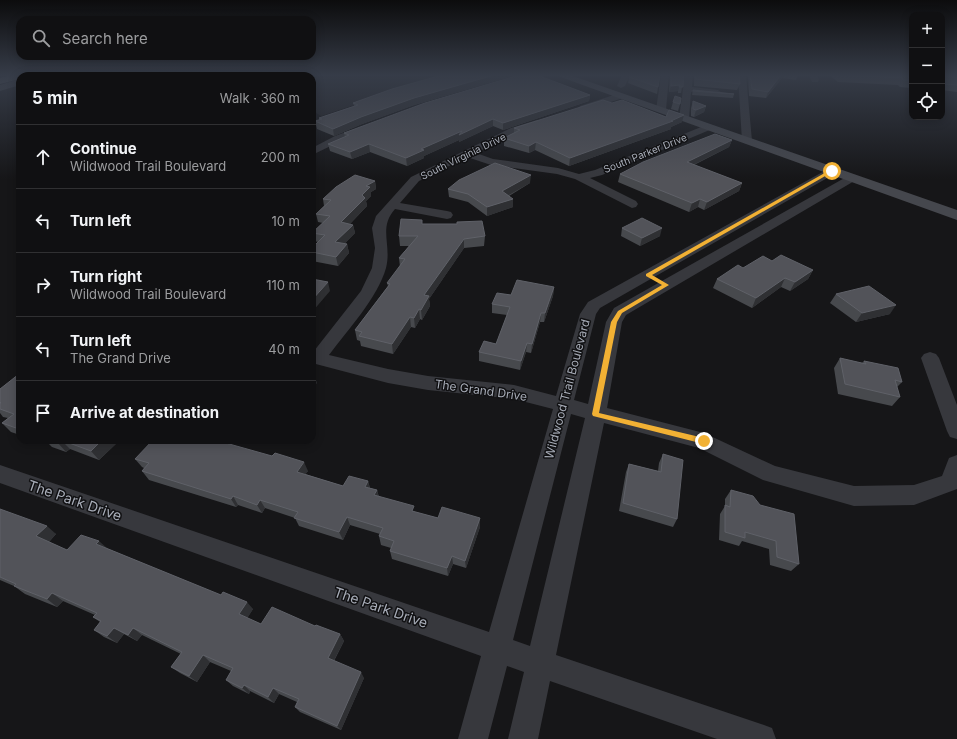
<!DOCTYPE html>
<meta charset="utf-8">
<style>
body{margin:0;font-family:Inter,sans-serif;background:#19191b;color:#f1f3f6}
.controls{position:absolute;right:12px;top:12px;display:grid;overflow:hidden;border-radius:8px;box-shadow:0 2px 10px #0003}
.controls button{width:36px;height:36px;display:grid;place-items:center;padding:0;border:0;border-bottom:1px solid #303032;background:#101012;color:#f1f3f6;font:20px sans-serif}
.stop{position:absolute;width:12px;height:12px;margin:-9px;border:3px solid #f2b134;border-radius:50%;background:#fff}
.stop.end{background:#f2b134;border-color:#fff;box-shadow:0 1px 4px #0008}
.list{margin:0;padding:0;list-style:none}
h2{display:flex;justify-content:space-between;align-items:center;height:52px;margin:0;padding:0 16px;font-size:17px}
h2 small{font-size:13px;font-weight:400;color:#9c9d9f}
.list li{display:grid;grid-template-columns:26px 1fr auto;gap:12px;align-items:center;box-sizing:border-box;height:64px;padding:0 16px;border-top:1px solid #303032}
.list b{display:block;font-size:15px;white-space:nowrap}
.list p{margin:0;font-size:13px;white-space:nowrap;color:#9c9d9f}
.list em{font-size:13px;font-style:normal;color:#9c9d9f}
.icon{flex:none;width:22px;height:22px;fill:none;stroke:currentColor;stroke-width:2;stroke-linecap:round;stroke-linejoin:round}
.map{position:relative;flex:none;width:957px;height:739px;overflow:hidden}
.search{position:absolute;background:#101012;box-shadow:0 2px 10px #0003;left:16px;top:16px;width:300px;height:44px;display:flex;align-items:center;gap:10px;box-sizing:border-box;padding:0 14px;border-radius:12px;color:#9c9d9f;font-size:15px}
.panel{position:absolute;background:#101012;box-shadow:0 2px 10px #0003;left:16px;top:72px;width:300px;height:372px;border-radius:12px}
.map>svg:first-child{display:block}
</style>
<div class="map">
<svg width="957" height="739" viewBox="0 0 957 739">
<rect width="100%" height="100%" fill="#161618"/>
<path fill="#222225" d="M258,75H459L375,98L321,116L312,110V76Z"/>
<g fill="none" stroke-linecap="round" stroke-linejoin="round">
<path fill="#37383d" fill-rule="evenodd" d="M622,75H630L625,86L621,88L617,86Z
M661,75H669L666,110L661,113L656,110Z
M685,75H693L692,87L718,90L722,93L718,96L691,92L689,118L684,121L679,118Z
M738,75H746L752,141L747,144L742,141Z
M809,75H817L819,80L818,82H812Z
M620,93L624,96L623,98L583,111L579,108L580,106Z
M537,120L542,123L540,125L517,132L476,153L493,159L558,168L579,174L595,170L706,125L709,124L714,127L712,129L602,175L590,178L636,201L638,204L636,207L632,208L575,179L557,174L491,165L467,157L419,181L400,203L447,211L451,212L453,215L451,218L447,219L395,209C378,228 392,245 386,268C378,297 347,331 329,355L388,369L428,376L514,385L556,396L580,314L588,302L828,169H836L838,171L836,173L600,308L596,314L574,400L588,404L606,322L614,308L848,176H856L858,178L856,180L626,315L622,322L607,408L704,433L775,466L854,486L914,485L942,476L949,458L957,455V489L914,505L854,506L763,480L699,448L604,423L556,655L761,724L772,728L776,739H717L550,681L538,739H508L524,672L507,666L488,739H458L481,656L0,483V465L489,632L553,409L514,399L428,390L388,383L312,363V351H314L361,291L372,268L375,248L372,228L376,216L411,177L511,128ZM571,414L585,418L530,646L513,640Z
M368,124L373,127L371,129L343,140L312,155V148L335,136Z
M930,352L936,354L939,358L957,405V439L950,437L947,431L921,358L924,354Z"/>
<path fill="#45474d" fill-rule="evenodd" d="M38,75H49L37,76Z
M555,75H570L957,210V220Z
M20,79V85L0,91V85Z"/>
<path fill="#63666e" fill-rule="evenodd" d="M10,75H27L20,76V79L0,84V78Z"/>
</g>
<path fill="#47494d" d="M442,75H515L414,105L362,124L334,136L317,129L315,121L319,120V118L354,106L353,103Z
M670,75H684L681,93H678V91L669,92Z
M694,75H739L740,84L737,90L694,86Z
M748,75H798L796,80L782,78L766,98L749,96Z
M829,75H912V88L900,87L898,85L838,82Z
M942,75H957V92L942,90Z
M629,77L658,87L657,94L628,83Z
M693,90L734,94L733,98L692,95Z
M590,95L589,101L503,130L493,126L459,142V140L424,156V158L407,166L370,152L352,159L330,151L328,144L345,137L344,133Z
M693,101L706,106L704,112L694,117L691,116V108Z
M673,102L680,104L678,111L671,109Z
M612,103L666,117L682,122L671,127V129L569,166L535,150L529,153L504,146V138L514,133V128Z
M732,140L729,147L694,165L742,183L739,191L704,210L698,207L689,212L618,182L620,174Z
M375,181L376,189L371,192V196L366,201L367,206L350,224L353,225L355,233L344,244H347L349,253L338,266L312,261V248L318,242L314,241L312,233L323,223L318,222L316,214L324,206L323,199Z
M530,183L509,196L513,207L487,216L468,202L449,197L448,189Z
M422,224L485,236L484,246L464,248L429,299L430,306L422,320L420,319L415,328L411,327L393,354L361,346L360,341L357,340L355,330L388,286L387,283L400,267L399,258L409,246H400L399,236Z
M622,228L660,236L640,246L621,236Z
M772,261L813,270L808,279L790,291L781,287L752,308L713,288L717,279L743,268Z
M554,287L553,296L544,322H540L531,353L526,352L520,370L479,361V352L496,344L507,315L492,313V304L511,295Z
M836,294L890,314L856,322L830,303Z
M840,358L862,363L864,361L902,382L897,387L900,397L892,406L838,394L834,368Z
M20,374V435L11,432L2,423L8,418L3,417L0,413V389Z
M45,440H120L99,460L70,449L66,452L52,447Z
M663,454L677,519L673,527L619,511L626,472L629,464L658,471L659,463Z
M135,459L308,471L305,474L343,486L368,481L370,488L377,490L379,497L415,512L438,518H480V527L466,568L453,564L448,576L392,559L390,551L391,548L381,545L379,536L380,534L350,525L343,540L299,526L295,518L265,508L262,513L238,505L236,507L149,480L142,471L144,468L142,467Z
M731,490L799,564L791,571L770,565L769,549L742,541L739,546L719,540L720,514L725,506V499Z
M0,509L56,534L49,542L67,550L106,548L253,609L247,618L261,624L315,626L340,634L344,641L334,661L364,678L341,730L300,712L295,707L297,702L279,694L274,703L250,691L249,694L233,686L226,680L231,671L210,662L197,682L180,673L171,667L181,654L142,635L137,641L124,634L117,643L104,637L94,630L100,622L93,617L95,615L63,601L57,607L25,594L14,586L0,580Z"/>
<path fill="#2f3033" d="M494,75H515L414,105L362,124L334,136L333,129L361,117L414,98Z
M781,75H783L782,78L766,98L768,92Z
M680,85L678,91L669,92L671,86Z
M590,95L589,101L503,130V123Z
M706,106L704,112L694,117L696,110Z
M684,115L682,122L671,127V129L569,166L570,158L671,121Z
M493,119V126L459,142V140L424,156V158L407,166L406,158L421,149L462,131Z
M732,140L729,147L685,169L687,162Z
M536,142L535,150L529,153V146Z
M369,144L370,152L352,159L350,152Z
M531,175L530,183L502,199V191Z
M375,181L376,189L371,192V196L366,201L367,206L343,231L341,222L362,195L366,186Z
M742,183L739,191L704,210L707,202Z
M513,199V207L487,216V207Z
M700,199L698,207L689,212L692,203Z
M353,225L355,233L337,251L335,242Z
M662,228L660,236L640,246L642,238Z
M464,239V248L429,299L430,306L422,320L421,310L424,295Z
M347,244L349,253L338,266L336,257Z
M813,270L808,279L790,291L795,282Z
M785,278L781,287L752,308L756,298Z
M328,282L330,291L312,312V300Z
M554,287L553,296L544,322L545,313Z
M896,305L890,314L856,322L862,313Z
M419,309L420,319L415,328L414,318Z
M541,313L540,322L531,353L532,344Z
M410,317L411,327L393,354L392,344Z
M527,343L526,352L520,370L521,361Z
M314,374L317,383L312,390V377Z
M20,424V432L16,428Z
M61,440L70,449L66,452L58,443Z
M102,440H120L99,460L91,451Z
M304,462L308,471L301,480L297,472Z
M368,481L370,490L365,487Z
M377,490L379,499L374,495Z
M233,496L238,505L236,507L231,499Z
M260,500L265,508L262,513L257,505Z
M347,517L350,525L343,540L339,532Z
M480,518V527L466,568L465,561Z
M47,526L56,534L47,544L36,536Z
M99,541L108,549L96,544Z
M452,556L453,564L448,576L447,568Z
M52,593L63,601L57,607L47,599Z
M247,602L253,609L245,622L239,614Z
M114,628L124,634L117,643L107,636Z
M133,628L142,635L137,641L128,635Z
M340,634L344,641L332,664L328,658Z
M203,655L210,662L197,682L189,676Z
M361,672L364,678L341,730L337,726Z
M244,685L250,691L249,694L242,688Z
M273,688L279,694L274,703L268,697Z"/>
<path fill="#525359" stroke="#5f6168" d="M442,75H494L414,98L361,117L333,129L315,121L322,119L319,118L358,105L353,103L392,89Z
M519,75H537L590,95L503,123L493,119L459,135L462,131L421,149L424,150L406,158L369,144L350,152L328,144L349,135L344,133L425,103Z
M634,75H660L658,87L629,77Z
M671,75H684L683,87H679L680,85L671,86Z
M695,75H739L740,84L695,79Z
M750,75H781L768,92L752,89Z
M840,75H912V81L903,80L902,78Z
M942,75L957,78V85L942,84Z
M693,90L734,94L693,91Z
M675,96L681,98L680,104L673,102Z
M603,100L612,103L622,100L666,117L669,110L684,115L671,121H673L570,158L536,142L529,146L504,138L520,130L514,128Z
M693,101L706,106L696,110L693,109Z
M715,134L732,140L687,162L742,183L707,202L700,199L692,203L620,174L643,162Z
M495,163L531,175L502,191L513,199L487,207L468,194L448,189L459,180Z
M355,175L375,181L366,186L370,187L362,195L365,198L341,222L353,225L335,242L347,244L336,257L312,252V248L325,235L312,233L330,216L316,214L331,200L323,199L336,187Z
M642,218L662,228L642,238L622,228Z
M401,219L422,220V224H457V222L482,221L485,236L464,239L424,295L429,296L421,310L419,309L414,318L410,317L392,344L359,336L362,332L355,330L390,284L387,283L405,259L399,258L418,236H399Z
M781,255L813,270L795,282L785,278L756,298L717,279L738,265L743,268L763,256L772,261Z
M312,279L328,282L312,300Z
M517,280L554,287L545,313H541L532,344L527,343L521,361L479,352L484,341L496,344L510,307L492,304L497,293L511,295Z
M869,286L896,305L862,313L836,294Z
M840,358L866,364L864,361L898,368L902,382L895,380L900,397L845,384Z
M19,374H20V424L16,428L2,423L14,414L0,409V403H1L0,402V389Z
M49,440H61L58,443Z
M61,440H102L91,451Z
M153,440H215L272,456L275,453L304,462L297,472L343,486L349,476L368,481L365,487L377,490L374,495L414,506L412,511L438,518L442,507L480,518L465,561L452,556L447,568L390,551L394,541L379,536L383,528L347,517L339,532L294,518L298,512L260,500L257,505L233,496L231,499L142,471L149,463L135,459Z
M663,454L683,460L677,519L623,503L629,464L661,472Z
M731,490L753,496L760,505L794,514L799,564L777,557L776,541L745,532V538L725,532V505L730,507Z
M0,509L47,526L36,536L67,550L81,535L99,541L96,544L221,595L223,592L247,602L239,614L261,624L272,607L315,626L316,625L340,634L328,658L361,672L337,726L295,707L299,699L273,688L268,697L244,685L242,688L226,680L233,668L203,655L189,676L171,667L182,652L133,628L128,635L114,628L107,636L94,630L101,621L93,617L97,613L52,593L47,599L14,586L16,584L0,577Z"/>
<linearGradient id="sky" x2="0" y2="1"><stop stop-color="#0c0c0d"/><stop offset="0.42" stop-color="#363c48"/><stop offset="1" stop-color="#363c48" stop-opacity="0"/></linearGradient>
<rect width="957" height="179" fill="url(#sky)"/>
<path fill="#f2b134" d="M830,170L834,171L652,275L669,285L622,313L617,322L599,413L704,438L706,439V443L704,444L593,416L592,414L611,322L618,311L662,285L646,276V274Z"/>
<g text-anchor="middle" dominant-baseline="central" stroke-width="3" stroke-linejoin="round" paint-order="stroke">
<g font-size="10" fill="#a8adb8" stroke="#111113">
<text transform="translate(645 153) rotate(-22)">South Parker Drive</text>
<text transform="translate(463 156) rotate(-26)">South Virginia Drive</text>
</g>
<g font-size="12" fill="#a8adb8" stroke="#111113">
<text transform="translate(567 389) rotate(-75)">Wildwood Trail Boulevard</text>
<text transform="translate(481 390) rotate(8)">The Grand Drive</text>
</g>
<g font-size="14" fill="#a8adb8" stroke="#111113">
<text transform="translate(75 500) rotate(19)">The Park Drive</text>
<text transform="translate(381 607) rotate(19)">The Park Drive</text>
</g>
</g>
</svg>
<div class="controls">
<button>+</button>
<button>−</button>
<button><svg class="icon" aria-label="locate" viewBox="0 0 24 24"><circle cx="12" cy="12" r="6"/><path d="M12 2v4M12 18v4M2 12h4M18 12h4"/></svg></button>
</div>
<div class="stop" style="left:832px;top:171px"></div>
<div class="stop end" style="left:704px;top:441px"></div>
<div class="search"><svg class="icon" aria-label="search" viewBox="0 0 24 24"><circle cx="10" cy="10" r="6"/><path d="M15 15l6 6"/></svg>Search here</div>
<section class="panel">
<h2>5 min<small>Walk · 360 m</small></h2>
<ul class="list">
<li><svg class="icon" aria-label="ahead" viewBox="0 0 24 24"><path d="M12 20V5M6 11l6-6 6 6"/></svg><div><b>Continue</b><p>Wildwood Trail Boulevard</p></div><em>200 m</em></li>
<li><svg class="icon" aria-label="left" viewBox="0 0 24 24"><path d="M17 20v-9H6M10 6l-5 5 5 5"/></svg><div><b>Turn left</b></div><em>10 m</em></li>
<li><svg class="icon" aria-label="right" viewBox="0 0 24 24"><path d="M7 20v-9h11M14 6l5 5-5 5"/></svg><div><b>Turn right</b><p>Wildwood Trail Boulevard</p></div><em>110 m</em></li>
<li><svg class="icon" aria-label="left" viewBox="0 0 24 24"><path d="M17 20v-9H6M10 6l-5 5 5 5"/></svg><div><b>Turn left</b><p>The Grand Drive</p></div><em>40 m</em></li>
<li><svg class="icon" aria-label="arrive" viewBox="0 0 24 24"><path d="M6 21V4h12l-3 4 3 4H6"/></svg><div><b>Arrive at destination</b></div></li>
</ul>
</section>
</div>
